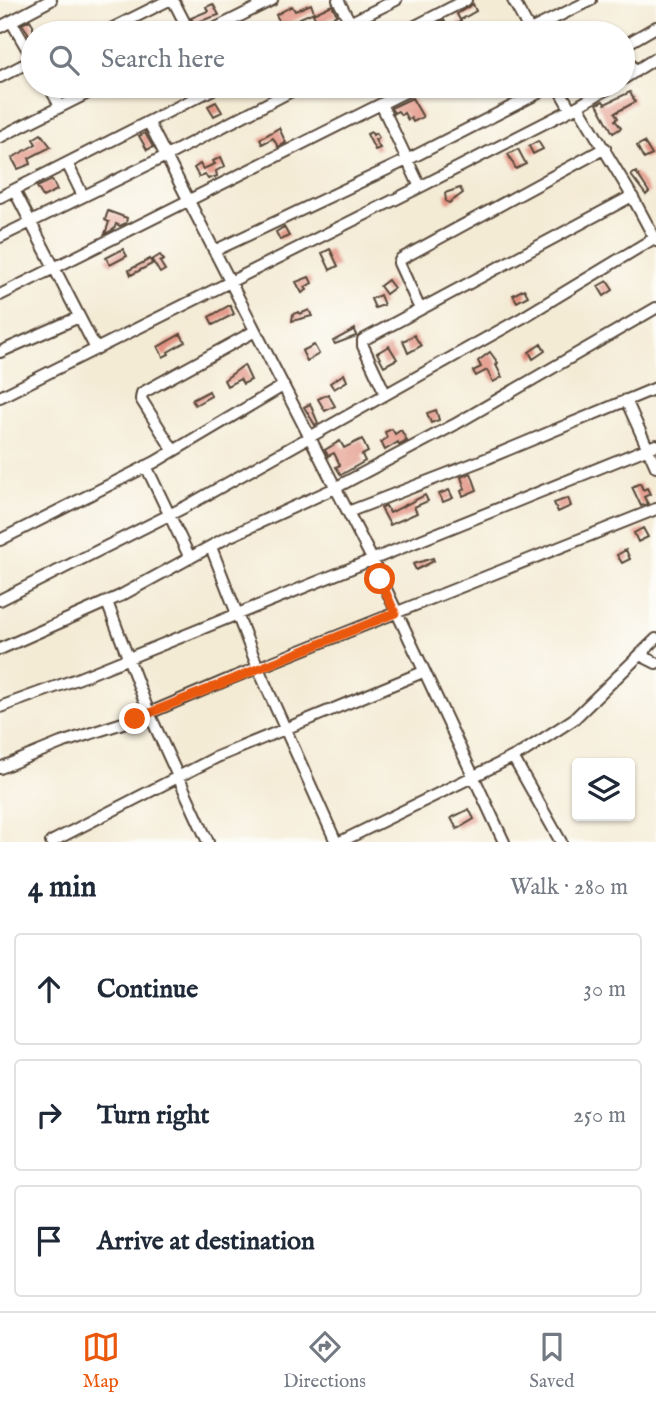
<!DOCTYPE html>
<meta charset="utf-8">
<style>
body{margin:0;font-family:"IM FELL English",serif;background:#f6f6f7;color:#1f2937}
.controls{position:absolute;right:21px;bottom:21px;display:grid;overflow:hidden;border-radius:7px;box-shadow:0 2px 5px #0004}
.controls button{width:63px;height:63px;display:grid;place-items:center;padding:0;border:0;border-bottom:2px solid #e0e1e3;background:#fff;color:#1f2937;font:35px sans-serif}
.stop{position:absolute;width:21px;height:21px;margin:-16px;border:5px solid #ea580c;border-radius:50%;background:#fff}
.stop.end{background:#ea580c;border-color:#fff;box-shadow:0 2px 7px #0008}
.list{margin:0;padding:0;list-style:none}
h2{display:flex;justify-content:space-between;align-items:center;height:91px;margin:0;padding:0 28px;font-size:30px}
h2 small{font-size:23px;font-weight:400;color:#747a83}
.list li{display:grid;grid-template-columns:46px 1fr auto;gap:21px;align-items:center;box-sizing:border-box;height:112px;margin:0 14px 14px;padding:0 14px;border:2px solid #e0e1e3;border-radius:7px}
.list b{display:block;font-size:26px;white-space:nowrap}
.list em{font-size:23px;font-style:normal;color:#747a83}
.icon{flex:none;width:38px;height:38px;fill:none;stroke:currentColor;stroke-width:2;stroke-linecap:round;stroke-linejoin:round}
.map{position:relative;flex:none;width:656px;height:842px;overflow:hidden}
.search{position:absolute;background:#fff;box-shadow:0 2px 5px #0004;left:21px;right:21px;top:21px;height:77px;display:flex;align-items:center;gap:18px;box-sizing:border-box;padding:0 24px;border-radius:38px;color:#747a83;font-size:26px}
.sheet{height:469px;background:#fff}
nav{display:flex;justify-content:space-around;align-items:center;box-sizing:border-box;height:98px;border-top:2px solid #e0e1e3;background:#fff;font-size:19px;color:#747a83}
nav a{display:grid;justify-items:center;gap:4px}
nav .on{color:#ea580c}
.map>svg:first-child{display:block}
</style>
<div class="map">
<svg width="656" height="842" viewBox="0 0 656 842">
<rect width="100%" height="100%" fill="#fdfcf7"/>
<filter id="ink" filterUnits="userSpaceOnUse"><feTurbulence type="fractalNoise" baseFrequency=".0143" numOctaves="2"/><feDisplacementMap in="SourceGraphic" scale="14" xChannelSelector="R" yChannelSelector="G"/><feConvolveMatrix kernelMatrix="1 2 1 2 8 2 1 2 1" color-interpolation-filters="sRGB"/></filter>
<filter id="wash" filterUnits="userSpaceOnUse"><feTurbulence type="fractalNoise" baseFrequency=".00686" numOctaves="4" result="noise"/><feDisplacementMap in="SourceGraphic" scale="28" xChannelSelector="R" yChannelSelector="G"/><feGaussianBlur stdDeviation="1.57" result="paint"/><feColorMatrix in="noise" values="0 0 0 0 0 0 0 0 0 0 0 0 0 0 0 0 0 1.4 0 .05"/><feComposite in="paint" operator="in"/></filter>
<g filter="url(#wash)">
<rect width="100%" height="100%" fill="#f4ebd5"/>
<g id="blocks">
<path fill="#e19080" d="M213,4L219,15L194,23L191,18L208,11L206,7Z
M311,4L314,12L282,26L276,15L292,6L295,11Z
M473,4L476,11L460,20L457,14Z
M332,5L337,15L318,25L313,14Z
M30,20L33,25V40L22,24Z
M444,20L448,28L439,33L437,30L429,33H419Z
M461,21L467,33H452L449,27Z
M459,86H471L473,90L458,98L454,88Z
M630,92L635,102L615,113L618,118L615,120L621,128L613,133L597,104L603,101L605,104Z
M412,98L423,117L413,122L411,118L408,120L404,113L401,115L398,111L394,113L391,108Z
M216,102L222,112L214,116L208,106Z
M279,128L286,143L278,147L273,138L262,144L260,139Z
M371,132L373,135L376,133L379,138L375,140L380,148L375,150L367,134Z
M145,133L153,147L147,150L139,136Z
M41,134L51,147L29,158L31,164L18,169L12,158L36,144L33,139Z
M538,141L543,149L533,154L529,146Z
M644,142L652,155L644,159L637,146Z
M518,149L526,164L516,169L508,154Z
M221,157L225,166L216,171L217,176L208,179L205,174L199,177L194,168L200,164L203,169L215,164L213,161Z
M636,172L649,192L646,195L631,175Z
M52,180L57,190L43,197L37,187Z
M460,188L463,193L449,203L446,201L445,193Z
M108,211L127,218L126,223L120,226L116,224L114,229L105,234L109,222L105,220Z
M284,227L289,236L280,240L276,232Z
M123,249L127,256L110,265L106,258Z
M330,249L338,266L330,270L322,253Z
M160,255L164,260L160,262L165,270L160,273L152,260Z
M150,259L152,264L131,275L129,270Z
M309,277L312,283L305,287L307,290L302,293L296,282Z
M388,280L394,288L386,294L380,286Z
M607,281L613,290L604,296L598,286Z
M524,289L528,296L517,302L513,295Z
M380,295L384,305L375,308L371,299Z
M230,305L234,314L213,325L209,317Z
M309,310L312,316L292,321L293,314L299,312L300,314Z
M355,329L356,336L335,344L333,341Z
M181,334L185,342L168,352L169,354L163,357L158,347Z
M414,335L421,346L408,353L403,341Z
M541,344L545,351L533,359L529,352Z
M314,345L319,354L307,361L302,351Z
M389,346L397,359L384,366L377,353Z
M490,352L498,363L496,365L502,377L493,382L487,370L476,376L473,371L481,367L478,361Z
M244,365L251,380L243,384L240,379L227,386L224,380Z
M344,374L347,381L334,389L330,383Z
M209,391L211,396L195,405L192,400Z
M328,394L335,406L325,411L318,399Z
M310,404L318,423L315,425L304,407Z
M436,410L439,420L431,423L427,413Z
M392,429L395,434L401,430L407,441L399,445L398,442L385,450L381,442L387,438L385,432Z
M362,439L368,452L362,455L365,461L341,475L336,467L340,465L334,453L328,456L325,450L340,441L344,448Z
M471,473L477,490L463,496L461,491L465,489L461,477Z
M640,483L643,490L647,488L650,494L644,497L648,504L641,506L632,487Z
M449,490L453,498L443,502L439,494Z
M425,495L428,501L414,507L417,513L390,525L381,508L386,506L390,513Z
M568,498L571,506L558,512L554,503Z
M643,528L648,537L638,542L634,533Z
M626,550L630,559L622,563L617,555Z
M433,558L434,561L416,570L413,564Z
M469,809L474,819L457,829L451,818Z"/>
</g>
</g>
<g filter="url(#ink)">
<use href="#blocks" fill-opacity="0" stroke="#574739" stroke-width="2"/>
<g fill="none" stroke-linecap="round" stroke-linejoin="round">
<g stroke="#574739" stroke-width="14">
<path id="minor" d="M173,0L190,33
M338,0L356,33
M513,0L530,31
M11,21L33,59
M0,27L51,0
M103,33L169,0
M206,33L272,0
M329,33L396,0
M402,33L466,0
M524,33L591,0
M623,46L656,27
M623,51L635,72
M0,77L33,60
M623,79L656,58
M49,86L60,106
M557,86L571,110
M381,104L420,187
M578,106L632,196L656,241
M149,123L372,559L504,842
M0,137L102,86
M67,163L83,196
M14,190L96,349
M0,197L219,86
M0,237L166,156L301,86
M214,251L407,160L552,86
M0,295L417,86
M420,309L399,263L401,259L605,148
M0,352L79,317
M385,393L363,346V340L632,196
M0,397L420,187L578,106L612,86
M626,400L656,467
M173,450L141,399L142,393L255,331
M146,466L190,558
M348,512L488,458L656,388
M0,540L155,462L283,386
M211,547L258,668L336,842
M0,600L185,507L522,318L656,237
M107,602L149,713L208,842
M0,649L120,596L226,538L335,488L454,425L656,308
M640,655L656,663
M0,707L77,679L656,445
M513,757L561,842
M0,768L61,743L135,719L227,680L656,509
M51,842L217,757L423,672
M340,842L523,752L574,719L656,639"/>
</g>
<use href="#minor" stroke="#fff" stroke-width="10"/>
</g>
</g>
<g fill="none" stroke-linecap="round" stroke-linejoin="round" filter="url(#ink)">
<path stroke="#ea580c" stroke-width="9" d="M135,719L395,613L380,579"/>
</g>
</svg>
<div class="controls">
<button><svg class="icon" aria-label="layers" viewBox="0 0 24 24"><path d="M12 4l9 5-9 5-9-5zM3 14l9 5 9-5"/></svg></button>
</div>
<div class="stop" style="left:380px;top:579px"></div>
<div class="stop end" style="left:135px;top:719px"></div>
<div class="search"><svg class="icon" aria-label="search" viewBox="0 0 24 24"><circle cx="10" cy="10" r="6"/><path d="M15 15l6 6"/></svg>Search here</div>
</div>
<section class="sheet">
<h2>4 min<small>Walk · 280 m</small></h2>
<ul class="list">
<li><svg class="icon" aria-label="ahead" viewBox="0 0 24 24"><path d="M12 20V5M6 11l6-6 6 6"/></svg><div><b>Continue</b></div><em>30 m</em></li>
<li><svg class="icon" aria-label="right" viewBox="0 0 24 24"><path d="M7 20v-9h11M14 6l5 5-5 5"/></svg><div><b>Turn right</b></div><em>250 m</em></li>
<li><svg class="icon" aria-label="arrive" viewBox="0 0 24 24"><path d="M6 21V4h12l-3 4 3 4H6"/></svg><div><b>Arrive at destination</b></div></li>
</ul>
</section>
<nav>
<a class="on"><svg class="icon" aria-label="map" viewBox="0 0 24 24"><path d="M3 6l6-2 6 2 6-2v14l-6 2-6-2-6 2zM9 4v14M15 6v14"/></svg>Map</a>
<a><svg class="icon" aria-label="directions" viewBox="0 0 24 24"><path d="M12 3l9 9-9 9-9-9zM9 14v-3h6M13 9l2 2-2 2"/></svg>Directions</a>
<a><svg class="icon" aria-label="saved" viewBox="0 0 24 24"><path d="M7 4h10v16l-5-4-5 4z"/></svg>Saved</a>
</nav>
